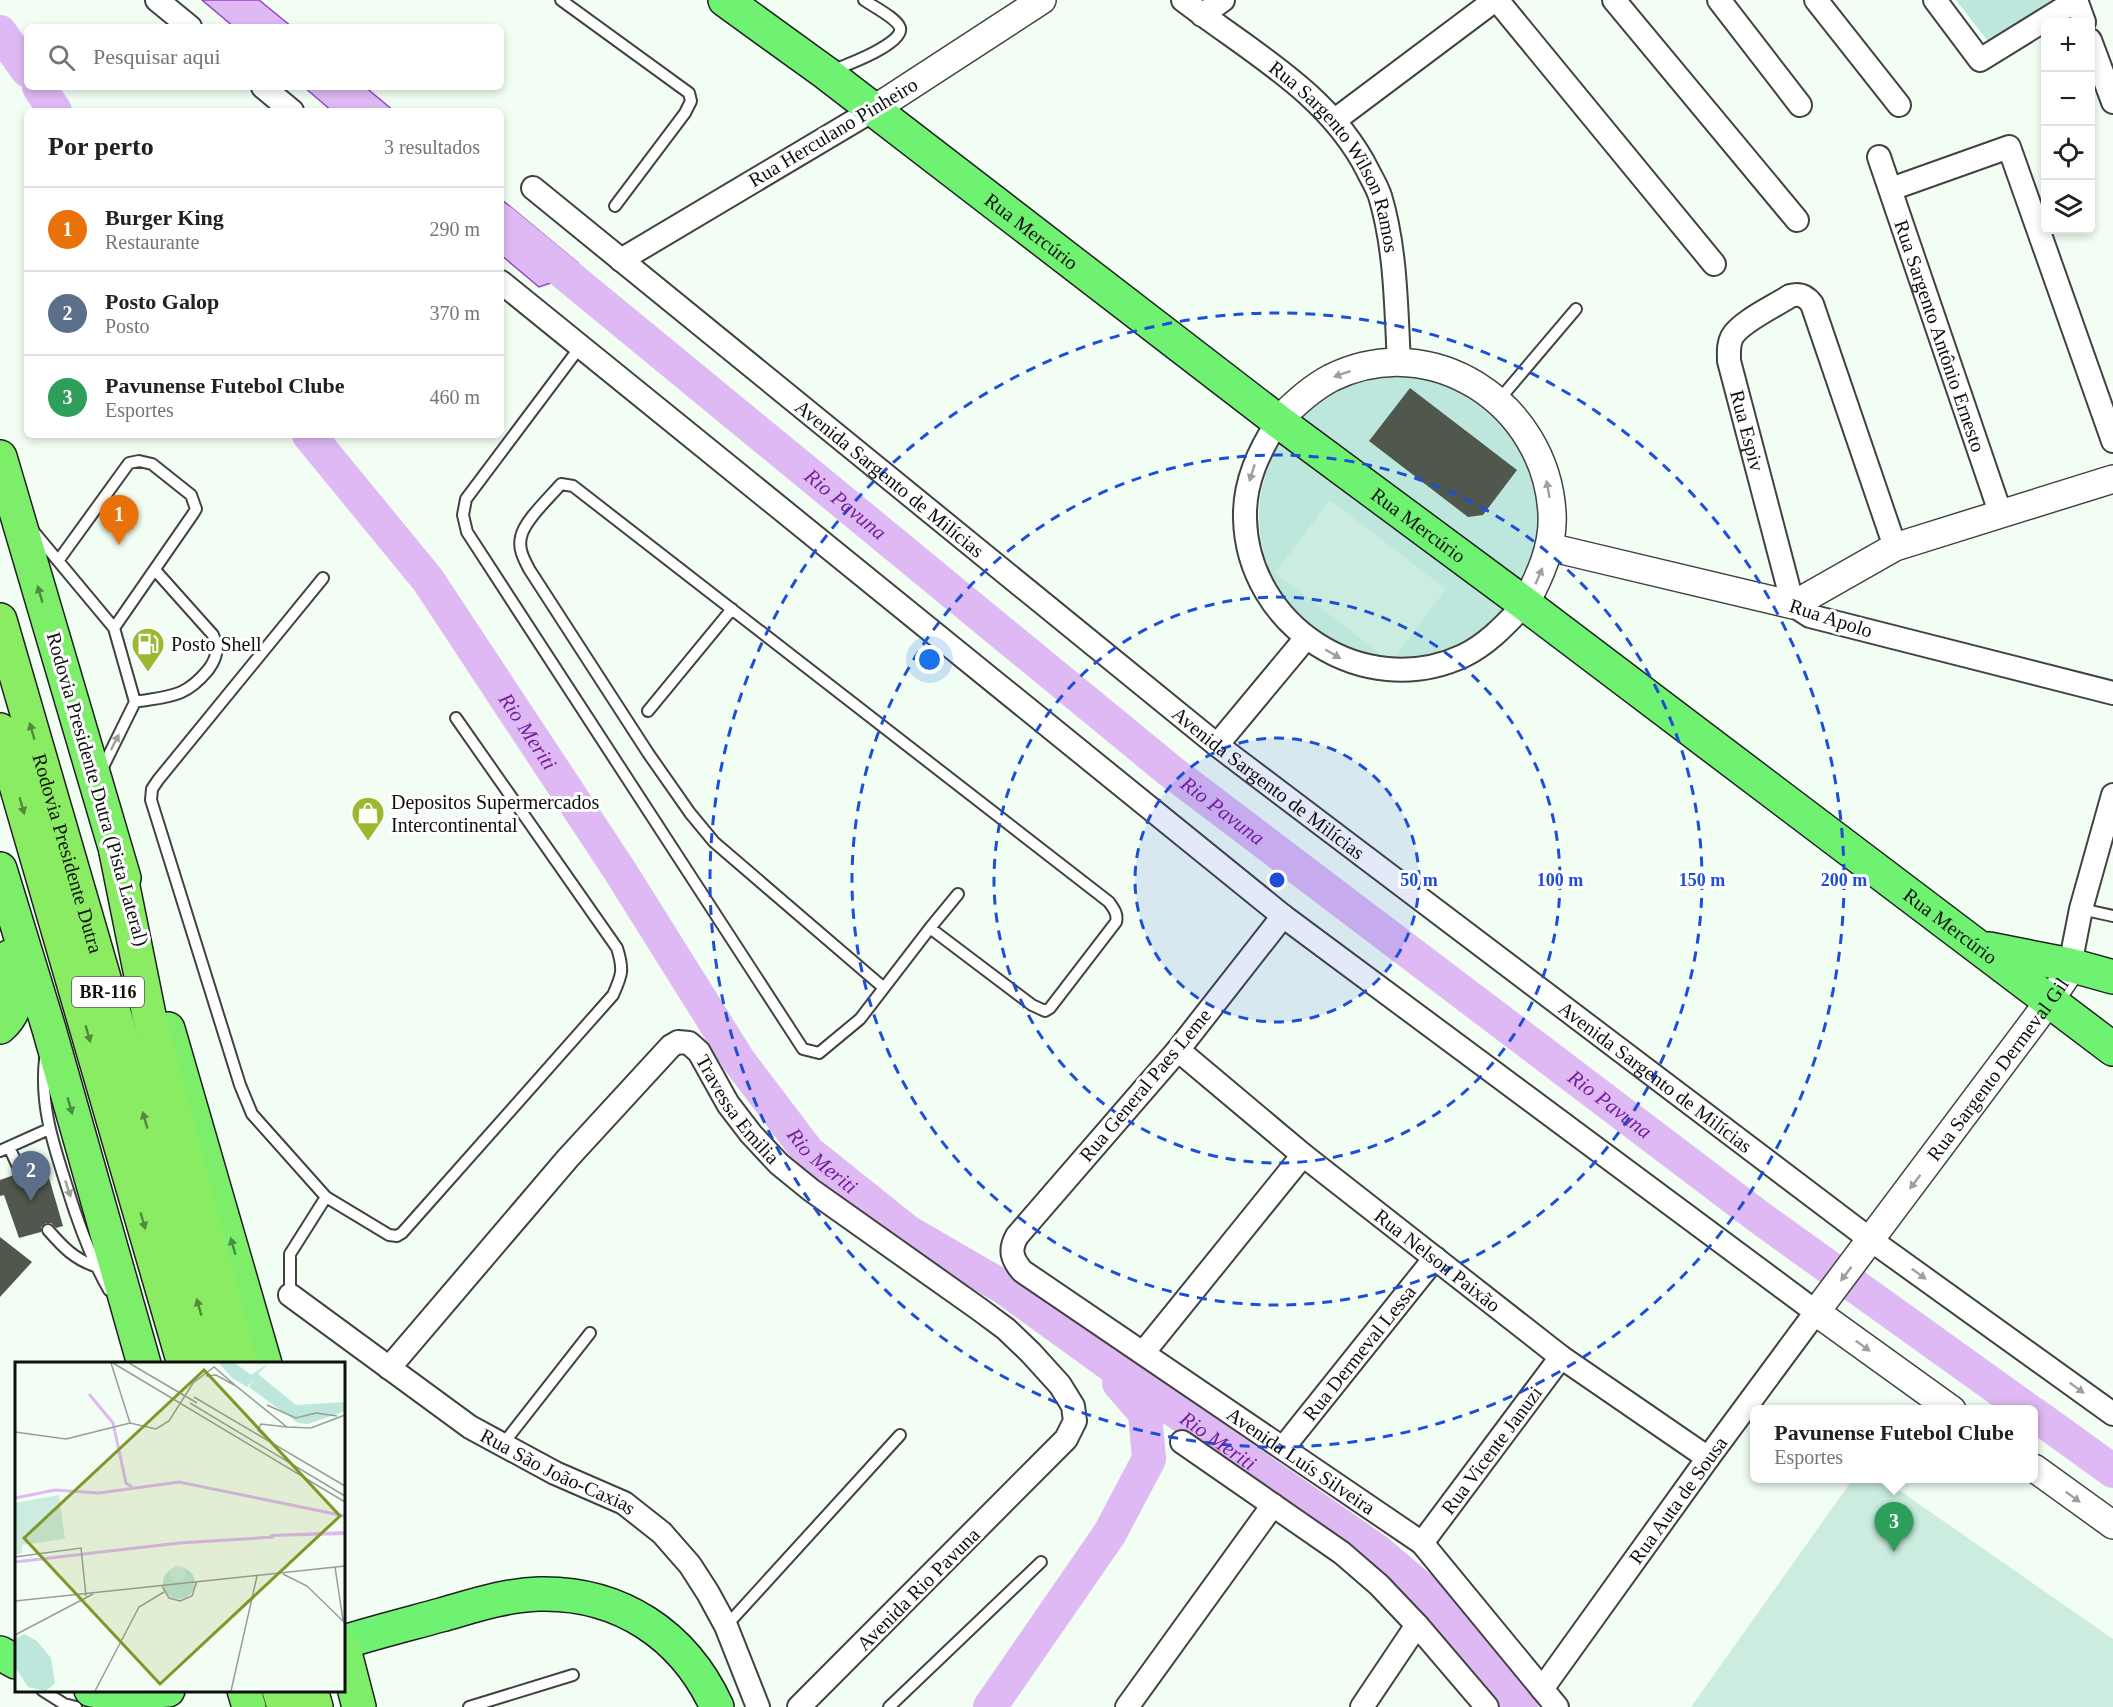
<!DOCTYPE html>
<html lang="pt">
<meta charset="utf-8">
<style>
body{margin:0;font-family:"Times New Roman",serif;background:#f2f2f2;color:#202124}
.controls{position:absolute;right:18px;top:18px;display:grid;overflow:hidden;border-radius:9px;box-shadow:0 3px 9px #0003}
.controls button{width:54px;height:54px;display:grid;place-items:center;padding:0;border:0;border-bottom:2px solid #e0e0e0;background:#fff;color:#202124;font:30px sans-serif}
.you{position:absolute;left:930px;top:660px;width:21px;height:21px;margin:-15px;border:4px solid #fff;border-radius:50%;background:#1a73e8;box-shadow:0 0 0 9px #1a73e833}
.badge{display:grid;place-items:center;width:39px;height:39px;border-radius:50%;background:#db2777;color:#fff;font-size:20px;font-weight:700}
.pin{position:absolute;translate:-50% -50px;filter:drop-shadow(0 2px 3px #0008)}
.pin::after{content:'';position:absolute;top:32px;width:21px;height:18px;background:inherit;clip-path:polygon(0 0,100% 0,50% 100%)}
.popup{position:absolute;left:1750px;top:1405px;width:288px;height:78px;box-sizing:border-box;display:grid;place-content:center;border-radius:9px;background:#fff;filter:drop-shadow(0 2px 4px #0005);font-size:20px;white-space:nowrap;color:#757577}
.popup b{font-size:22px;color:#202124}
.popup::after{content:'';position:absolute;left:50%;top:100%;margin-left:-12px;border:12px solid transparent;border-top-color:#fff}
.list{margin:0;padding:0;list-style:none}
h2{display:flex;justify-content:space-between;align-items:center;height:78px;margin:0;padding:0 24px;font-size:26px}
h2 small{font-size:20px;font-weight:400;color:#757577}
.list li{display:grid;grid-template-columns:39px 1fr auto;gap:18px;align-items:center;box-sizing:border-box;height:84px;padding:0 24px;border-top:2px solid #e0e0e0}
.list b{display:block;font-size:22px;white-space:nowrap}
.list p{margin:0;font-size:20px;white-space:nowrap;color:#757577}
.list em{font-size:20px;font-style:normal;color:#757577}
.icon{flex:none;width:33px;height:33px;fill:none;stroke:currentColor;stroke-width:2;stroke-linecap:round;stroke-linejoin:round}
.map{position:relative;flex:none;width:2113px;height:1707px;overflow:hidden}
.search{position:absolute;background:#fff;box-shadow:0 3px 9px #0003;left:24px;top:24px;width:480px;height:66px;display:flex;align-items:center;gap:15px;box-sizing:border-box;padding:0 21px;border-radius:9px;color:#757577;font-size:22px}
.panel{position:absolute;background:#fff;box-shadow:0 3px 9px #0003;left:24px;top:108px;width:480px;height:330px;border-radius:9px}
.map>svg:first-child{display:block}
</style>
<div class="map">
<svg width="2113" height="1707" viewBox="0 0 2113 1707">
<rect width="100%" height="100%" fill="#f2fef3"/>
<path fill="#bde7dc" d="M1956,0H2052L1990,44Z
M1259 517a142 142 0 1 1 284 0a142 142 0 1 1-284 0Z"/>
<path fill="#cbecdf" d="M1330,500L1446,589L1391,662L1275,573Z
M1853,1479H1883L2113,1639V1707H1691Z"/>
<path fill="#deb9f3" stroke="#9a44c6" stroke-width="1.5" d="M202,0H259L292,27H234Z
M304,87H365L394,111H332Z
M501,199L578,263L568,277L539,287L501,255Z"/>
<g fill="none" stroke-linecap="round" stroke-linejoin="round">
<g stroke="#deb9f3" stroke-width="34">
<path d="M0,32L27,70"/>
<path d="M39,87L55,111"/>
<path id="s1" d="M501,221L1169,770L1763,1220L2028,1410"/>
<path id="s2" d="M309,435L428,580L620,871L739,1061L808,1152L908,1232L1003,1287L1158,1399L1377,1551L1423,1590L1521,1707"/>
<path d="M2034,1414L2113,1471"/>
<path d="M990,1707L1110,1533L1149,1459L1145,1413L1119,1383"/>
</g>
</g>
<path fill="#50574c" d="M1410,388L1517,470L1483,515L1468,517L1369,441Z
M45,1164L63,1226L56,1228L51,1223H46L41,1227V1232L19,1238L4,1195L0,1196V1180L14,1175L17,1179L24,1180L27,1177L28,1170Z
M0,1237L32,1262L0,1297Z"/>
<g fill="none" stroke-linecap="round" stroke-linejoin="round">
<g stroke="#424242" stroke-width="14">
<path id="service" d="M561,0L689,93L691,101L685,113L615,206
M831,71C844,66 904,44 900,28C897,18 872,6 864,0
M580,347L466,499L463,515L467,532L803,1049L819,1053L860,1019L930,928L1032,1005L1045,1011L1050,1008L1116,922C1118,914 1114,909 1109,902L573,486L561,484C550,497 524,521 521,537C518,549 524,559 529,569L648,753L690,813L714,842L884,988
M1498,401L1576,309
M34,532L114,628L135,702L101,771
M58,561L129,463L139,461L152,464L191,495L196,509L193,514L114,628
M323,578L158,780L152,789L151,800L240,1085L252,1114L326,1197L389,1235L397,1236L402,1233L613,995C622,975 624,970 617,948L456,718
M135,702C169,696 185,698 208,670C217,658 219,649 213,635L155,570
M648,711L732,609
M2081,909L2113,916
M930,928L958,894
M45,1059C40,1106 53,1143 67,1187C78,1223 90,1257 109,1290
M9,1147L21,1173
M0,1151L49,1129
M48,1230C63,1247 74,1259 95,1266
M290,1295V1254L326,1197
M503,1444L590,1333
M726,1626L900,1435
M42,1690L64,1704L76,1707
M469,1707L573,1675
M889,1707L1041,1562"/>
</g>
<g stroke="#424242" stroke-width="26">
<g id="minor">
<path d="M157,0L190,27"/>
<path id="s3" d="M1183,0C1249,51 1329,93 1368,171C1372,179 1377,187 1380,196C1396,249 1396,307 1399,363"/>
<path d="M1497,0L1714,264"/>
<path d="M1614,0L1797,220"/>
<path d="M1719,0L1800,105"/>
<path d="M1816,0L1899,105"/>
<path d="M1935,0L1980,60L2077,0"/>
<path d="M2076,0L2084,22"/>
<path d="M1202,15L1223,0"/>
<path d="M2090,40L2113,102"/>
<path d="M263,87L292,111"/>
<path d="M1335,120L1495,0"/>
<path id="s4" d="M1879,157L2001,515"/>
<path id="s5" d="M533,188L1217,745L1871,1240L2113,1414"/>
<path d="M1891,189L2009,147L2113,441"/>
<path d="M621,260L873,110"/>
<path d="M501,282L1283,916L1816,1312L1708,1458L1542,1689"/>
<path d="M1278,421C1259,451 1244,482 1245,518C1247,626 1364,702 1463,656C1488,644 1506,624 1525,604"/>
<path id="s6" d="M1895,547L1812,304C1806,296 1800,293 1790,296C1775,306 1740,322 1732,337C1728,345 1729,352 1729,361L1793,605L1810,616L2113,693"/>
<path d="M1217,745L1306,638"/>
<path id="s7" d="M1283,916L1178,1050L1017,1236C1009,1250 1012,1259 1022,1271L1422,1543L1557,1707"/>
<path d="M2070,965L2081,909L2113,795"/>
<path id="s8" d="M1178,1050L1303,1155L1561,1357L1708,1458"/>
<path id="s9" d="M290,1295L470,1427L555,1473L624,1503L662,1533L690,1565L708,1593L726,1626L758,1707"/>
<path d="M1143,1353L1303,1155"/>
<path id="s10" d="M389,1368L568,1158L671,1046L678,1042L689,1043L699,1052L728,1104L751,1134L779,1164L811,1190L979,1309L1006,1329L1031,1353L1060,1385L1073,1406L1075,1421L1066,1439L799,1707"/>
<path d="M1182,1442L1342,1553L1379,1585L1417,1625L1487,1707"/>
<path id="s11" d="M1283,1448L1435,1258"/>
<path id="s12" d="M1422,1543L1561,1357"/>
<path d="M1127,1707L1273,1505"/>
<path d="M1362,1707L1417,1625"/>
</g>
</g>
<g stroke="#424242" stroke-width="30">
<g id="tertiary">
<path d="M873,110L1042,0"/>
<path d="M1278,421C1294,404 1310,389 1331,378C1432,328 1546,404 1552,513C1554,546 1540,576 1525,604"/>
<path d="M1549,547L1793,605L1895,547L2113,479"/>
<path id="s13" d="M1952,1410L1816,1312L2050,1000L2065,978L2070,965"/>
<path d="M2034,1468L2113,1525"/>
</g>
</g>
<g stroke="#202020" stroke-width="36">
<g id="primary">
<path id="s14" d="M725,0L826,73L1278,421L1525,604L2113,1049"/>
<path d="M1989,949L2070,965L2113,977"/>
<path d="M344,1642C376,1632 408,1624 441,1615C473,1606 505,1595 539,1594C620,1592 684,1635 717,1707"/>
<path d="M0,1653L16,1662"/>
<path d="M91,1690L120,1694L168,1690"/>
</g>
</g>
<g stroke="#202020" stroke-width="36">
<path id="trunk" d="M0,457L124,878
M0,869L49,1029L144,1364
M0,1027C23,1007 16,983 9,957
M168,1029L265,1364
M344,1649L359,1707
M244,1690L249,1707"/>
</g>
<g stroke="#202020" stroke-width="36">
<g id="motorway">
<path id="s15" d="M0,620L216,1364"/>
<path d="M0,730L184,1364"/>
<path d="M116,852L149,1015L241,1364"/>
<path d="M279,1690L284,1707"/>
<path d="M311,1690L316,1707"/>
</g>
</g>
<use href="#service" stroke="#fff" stroke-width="10"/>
<use href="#minor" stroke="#fff" stroke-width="22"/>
<use href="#tertiary" stroke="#fff" stroke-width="27"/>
<use href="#primary" stroke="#6ff171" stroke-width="33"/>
<use href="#trunk" stroke="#7cee6a" stroke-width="33"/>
<use href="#motorway" stroke="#89ec62" stroke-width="33"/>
</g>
<defs><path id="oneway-solid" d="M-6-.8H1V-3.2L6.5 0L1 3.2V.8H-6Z" transform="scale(1.5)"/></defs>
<g fill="#9f9f9f">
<use href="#oneway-solid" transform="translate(1342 374) rotate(161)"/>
<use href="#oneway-solid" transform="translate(1252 473) rotate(108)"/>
<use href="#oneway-solid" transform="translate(1548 489) rotate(-100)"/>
<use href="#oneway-solid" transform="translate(1539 576) rotate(-67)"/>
<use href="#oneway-solid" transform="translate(1333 654) rotate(30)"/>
<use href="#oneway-solid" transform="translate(115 742) rotate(-63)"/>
<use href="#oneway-solid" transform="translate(1915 1182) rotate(127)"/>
<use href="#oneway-solid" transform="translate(68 1189) rotate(72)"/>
<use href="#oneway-solid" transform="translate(1846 1274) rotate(127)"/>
<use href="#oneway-solid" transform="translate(1919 1274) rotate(36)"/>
<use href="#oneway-solid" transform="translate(1863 1346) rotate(36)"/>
<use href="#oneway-solid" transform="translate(2077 1388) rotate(36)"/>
<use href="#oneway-solid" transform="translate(2073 1497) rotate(36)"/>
</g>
<g fill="#4b8a41">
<use href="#oneway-solid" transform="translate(40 594) rotate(-106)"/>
<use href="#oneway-solid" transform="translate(70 1106) rotate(74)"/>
<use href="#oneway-solid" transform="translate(233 1246) rotate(-106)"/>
</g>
<g fill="#52893d">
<use href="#oneway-solid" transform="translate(32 731) rotate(-106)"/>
<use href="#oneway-solid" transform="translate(22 806) rotate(74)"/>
<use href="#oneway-solid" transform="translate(88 1034) rotate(74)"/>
<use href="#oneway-solid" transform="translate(145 1120) rotate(-106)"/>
<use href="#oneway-solid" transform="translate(143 1221) rotate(74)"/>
<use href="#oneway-solid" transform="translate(199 1307) rotate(-106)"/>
</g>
<circle cx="1277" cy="880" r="142" fill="#1d4ed8" fill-opacity=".12"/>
<g fill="none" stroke="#1d4ed8" stroke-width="3" stroke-dasharray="10 8">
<circle cx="1277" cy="880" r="142"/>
<circle cx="1277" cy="880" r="283"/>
<circle cx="1277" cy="880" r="425"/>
<circle cx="1277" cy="880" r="567"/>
</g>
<defs>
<g id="fuel-pin" transform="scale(1.725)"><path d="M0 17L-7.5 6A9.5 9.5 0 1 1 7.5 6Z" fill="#9bb82e" stroke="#fff"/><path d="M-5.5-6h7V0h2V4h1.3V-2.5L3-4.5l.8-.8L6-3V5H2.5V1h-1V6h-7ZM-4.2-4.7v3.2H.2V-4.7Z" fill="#fff"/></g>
<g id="shop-pin" transform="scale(1.725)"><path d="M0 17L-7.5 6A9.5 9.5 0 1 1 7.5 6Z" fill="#9bb82e" stroke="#fff"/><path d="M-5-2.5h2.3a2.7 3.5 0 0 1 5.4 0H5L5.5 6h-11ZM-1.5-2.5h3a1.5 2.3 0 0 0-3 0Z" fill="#fff"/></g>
</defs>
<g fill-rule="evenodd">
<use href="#fuel-pin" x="148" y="644"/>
<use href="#shop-pin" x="368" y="813"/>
</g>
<g text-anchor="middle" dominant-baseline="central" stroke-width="6" stroke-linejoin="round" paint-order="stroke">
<rect fill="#fff" stroke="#575757" stroke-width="1.5" x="72" y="977" width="72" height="30" rx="4.5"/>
<g font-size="18" font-weight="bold" fill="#0f0f0f">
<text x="108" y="992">BR-116</text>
</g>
<g font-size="20" fill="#0f0f0f" stroke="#fff">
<text transform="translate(833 132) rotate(-31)">Rua Herculano Pinheiro</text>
<text stroke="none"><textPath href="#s3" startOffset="225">Rua Sargento Wilson Ramos</textPath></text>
<text stroke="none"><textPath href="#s14" startOffset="384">Rua Mercúrio</textPath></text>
<text stroke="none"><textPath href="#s4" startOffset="189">Rua Sargento Antônio Ernesto</textPath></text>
<text stroke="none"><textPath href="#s6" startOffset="450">Rua Espiv</textPath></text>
<text stroke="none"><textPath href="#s5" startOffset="460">Avenida Sargento de Milícias</textPath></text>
<text stroke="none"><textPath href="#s14" startOffset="870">Rua Mercúrio</textPath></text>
<text transform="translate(1831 618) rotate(18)">Rua Apolo</text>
<text stroke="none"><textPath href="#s5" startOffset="946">Avenida Sargento de Milícias</textPath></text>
<text transform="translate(98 789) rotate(74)">Rodovia Presidente Dutra (Pista Lateral)</text>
<text stroke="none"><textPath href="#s15" startOffset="243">Rodovia Presidente Dutra</textPath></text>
<text stroke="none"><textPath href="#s14" startOffset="1536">Rua Mercúrio</textPath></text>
<text stroke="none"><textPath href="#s13" startOffset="471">Rua Sargento Dermeval Gil</textPath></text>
<text stroke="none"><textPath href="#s5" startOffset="1432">Avenida Sargento de Milícias</textPath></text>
<text transform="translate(1145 1085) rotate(-50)">Rua General Paes Leme</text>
<text stroke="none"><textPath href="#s10" startOffset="530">Travessa Emilia</textPath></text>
<text stroke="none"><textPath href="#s8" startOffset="334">Rua Nelson Paixão</textPath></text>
<text stroke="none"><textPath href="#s11" startOffset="122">Rua Dermeval Lessa</textPath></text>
<text stroke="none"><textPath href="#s12" startOffset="116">Rua Vicente Januzi</textPath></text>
<text stroke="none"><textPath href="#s7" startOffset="792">Avenida Luís Silveira</textPath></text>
<text stroke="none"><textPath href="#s9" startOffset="322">Rua São João-Caxias</textPath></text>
<text transform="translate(1678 1500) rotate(-54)">Rua Auta de Sousa</text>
<text transform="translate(918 1589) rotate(-45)">Avenida Rio Pavuna</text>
</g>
<g font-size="20" fill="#0f0f0f" stroke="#fff" text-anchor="start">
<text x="171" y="644">Posto Shell</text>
<text x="391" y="802">Depositos Supermercados<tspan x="391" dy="23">Intercontinental</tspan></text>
</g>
<g font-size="21" font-style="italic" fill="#751e9b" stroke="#fff">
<text stroke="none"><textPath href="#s1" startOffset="446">Rio Pavuna</textPath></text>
<text stroke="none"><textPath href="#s2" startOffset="369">Rio Meriti</textPath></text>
<text stroke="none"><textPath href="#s1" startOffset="932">Rio Pavuna</textPath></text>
<text stroke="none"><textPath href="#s1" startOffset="1418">Rio Pavuna</textPath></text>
<text stroke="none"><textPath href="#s2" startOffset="891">Rio Meriti</textPath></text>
<text stroke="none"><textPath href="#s2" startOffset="1377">Rio Meriti</textPath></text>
</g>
</g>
<g transform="translate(15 1362)">
<rect width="330" height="330" fill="#f2fef3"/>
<path d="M204,1H220L236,13L254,1L243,12L281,43L330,40V49L293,62L283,61L234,25L240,17L232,25L217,16ZM148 221a16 16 0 1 1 32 0a16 16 0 1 1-32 0ZM9,272L22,279L36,296L40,321L31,329L13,325L0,305V277Z" fill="#bde7dc"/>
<path d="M44,133L50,177L7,183V191L1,192L0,141ZM155 212a8 8 0 1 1 16 0a8 8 0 1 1-16 0Z" fill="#cbecdf"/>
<path d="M330,169V173L254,175L256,172Z" fill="#deb9f3"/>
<path fill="none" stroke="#deb9f3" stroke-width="3" d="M74,32L98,61L111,121L117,125M0,136L40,128L84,131L164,120L330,154M0,200L164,181L259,175"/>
<path fill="none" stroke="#979e98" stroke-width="1.5" d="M96,1L115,61M98,1L330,140M114,1L182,41M191,14L201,13L221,24L272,65L296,66L330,53M179,35L330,124M175,41L330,134M252,43L281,56L301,51L322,54M0,70L51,77L115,61L141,67L154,59L178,21L199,5L221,24M249,74L243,68L246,62L272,65M0,195L66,186L71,234M320,205L328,258M268,212L292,224L330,261M147,224L154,236L165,239L177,234L182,219M0,239L330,204M0,273L78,232M80,329L124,245L149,230M216,329L242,214"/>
<path fill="#7f9628" fill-opacity="0.15" stroke="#7f9628" stroke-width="3" d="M189,8L325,154L145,322L9,176Z"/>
<rect width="330" height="330" fill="none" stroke="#0f0f0f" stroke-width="3"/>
</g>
<circle cx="1277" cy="880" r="9" fill="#1d4ed8" stroke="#fff" stroke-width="3"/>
<g font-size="18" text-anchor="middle" font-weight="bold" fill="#1d4ed8" stroke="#fff" stroke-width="6" stroke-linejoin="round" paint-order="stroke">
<text x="1419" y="886">50 m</text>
<text x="1560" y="886">100 m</text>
<text x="1702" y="886">150 m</text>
<text x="1844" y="886">200 m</text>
</g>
</svg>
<div class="controls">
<button>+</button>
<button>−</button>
<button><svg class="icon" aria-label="locate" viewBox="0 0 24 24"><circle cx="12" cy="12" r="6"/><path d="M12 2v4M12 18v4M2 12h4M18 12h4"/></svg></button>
<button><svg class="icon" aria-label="layers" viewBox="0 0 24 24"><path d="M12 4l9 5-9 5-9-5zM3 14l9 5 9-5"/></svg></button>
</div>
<div class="you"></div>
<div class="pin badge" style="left:119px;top:545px;background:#e8710a">1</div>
<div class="pin badge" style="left:31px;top:1201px;background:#5c6f8a">2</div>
<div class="pin badge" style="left:1894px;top:1552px;background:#2e9e5b">3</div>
<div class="popup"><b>Pavunense Futebol Clube</b>Esportes</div>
<div class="search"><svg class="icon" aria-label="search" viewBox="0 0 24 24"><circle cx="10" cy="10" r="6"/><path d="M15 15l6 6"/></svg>Pesquisar aqui</div>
<section class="panel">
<h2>Por perto<small>3 resultados</small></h2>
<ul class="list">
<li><span class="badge" style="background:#e8710a">1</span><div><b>Burger King</b><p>Restaurante</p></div><em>290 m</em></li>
<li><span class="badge" style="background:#5c6f8a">2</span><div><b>Posto Galop</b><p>Posto</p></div><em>370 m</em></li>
<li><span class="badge" style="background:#2e9e5b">3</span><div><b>Pavunense Futebol Clube</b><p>Esportes</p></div><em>460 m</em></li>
</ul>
</section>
</div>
